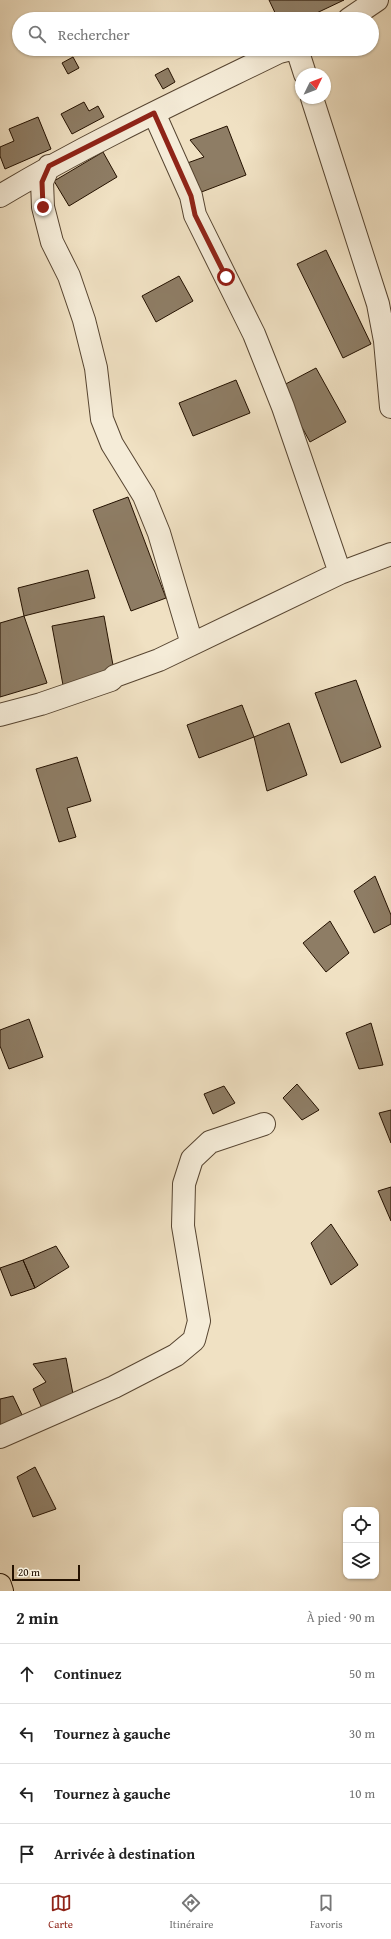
<!DOCTYPE html>
<html lang="fr">
<meta charset="utf-8">
<style>
body{margin:0;font-family:"Gentium Book Plus",serif;background:#f6f6f6;color:#222}
.controls{position:absolute;right:12px;bottom:12px;display:grid;overflow:hidden;border-radius:8px;box-shadow:0 1px 3px #0004}
.controls button{width:36px;height:36px;display:grid;place-items:center;padding:0;border:0;border-bottom:1px solid #e0e0e0;background:#fff;color:#222;font:20px sans-serif}
.compass{position:absolute;left:295px;top:68px;width:36px;height:36px;border-radius:50%;background:#fff;box-shadow:0 1px 3px #0004;rotate:47deg}
.scale{position:absolute;left:12px;bottom:10px;width:68px;box-sizing:border-box;padding-left:4px;border:2px solid #241100;border-top:0;font-size:11px;line-height:14px;white-space:nowrap;color:#241100;-webkit-text-stroke:3px #f5ecd8;paint-order:stroke}
.stop{position:absolute;width:12px;height:12px;margin:-9px;border:3px solid #8f2418;border-radius:50%;background:#fff}
.stop.end{background:#8f2418;border-color:#fff;box-shadow:0 1px 4px #0008}
.list{margin:0;padding:0;list-style:none}
h2{display:flex;justify-content:space-between;align-items:center;height:52px;margin:0;padding:0 16px;font-size:17px}
h2 small{font-size:13px;font-weight:400;color:#767676}
.list li{display:grid;grid-template-columns:26px 1fr auto;gap:12px;align-items:center;box-sizing:border-box;height:60px;padding:0 16px;border-top:1px solid #e0e0e0}
.list b{display:block;font-size:15px;white-space:nowrap}
.list em{font-size:13px;font-style:normal;color:#767676}
.icon{flex:none;width:22px;height:22px;fill:none;stroke:currentColor;stroke-width:2;stroke-linecap:round;stroke-linejoin:round}
.map{position:relative;flex:none;width:391px;height:1591px;overflow:hidden}
.search{position:absolute;background:#fff;box-shadow:0 1px 3px #0004;left:12px;right:12px;top:12px;height:44px;display:flex;align-items:center;gap:10px;box-sizing:border-box;padding:0 14px;border-radius:22px;color:#767676;font-size:15px}
.sheet{height:292px;background:#fff}
nav{display:flex;justify-content:space-around;align-items:center;box-sizing:border-box;height:56px;border-top:1px solid #e0e0e0;background:#fff;font-size:11px;color:#767676}
nav a{display:grid;justify-items:center;gap:2px}
nav .on{color:#8f2418}
.map>svg:first-child{display:block}
</style>
<div class="map">
<svg width="391" height="1591" viewBox="0 0 391 1591">
<rect width="100%" height="100%" fill="#f0e1c3"/>
<filter id="stains"><feTurbulence type="fractalNoise" baseFrequency=".005" numOctaves="4"/><feColorMatrix values="0 0 0 0 .2 0 0 0 0 .09 0 0 0 0 .02 0 0 0 .5 -.17"/></filter>
<radialGradient id="worn" r=".72"><stop offset=".6" stop-color="#630" stop-opacity="0"/><stop offset="1" stop-color="#630" stop-opacity=".3"/></radialGradient>
<path fill="#8e7d65" stroke="#241100" d="M269,0H344L304,19H278Z
M73,57L79,68L68,74L62,63Z
M168,68L175,82L163,89L155,75Z
M84,102L89,111L98,106L104,117L72,134L61,114Z
M38,117L51,149L5,169L0,156V147L14,141L9,129Z
M227,126L246,175L191,196L179,166L204,157L190,140Z
M103,152L117,177L69,206L54,181Z
M326,250L371,344L343,358L297,264Z
M179,276L193,301L156,322L142,296Z
M316,368L346,422L310,442L280,387Z
M236,380L250,413L193,436L179,403Z
M128,497L166,598L131,611L93,510Z
M88,570L95,598L24,616L18,588Z
M24,616L47,683L0,697V623Z
M104,616L115,676L63,685L52,626Z
M356,680L381,747L341,763L315,693Z
M242,705L254,737L199,758L187,725Z
M289,723L307,775L267,791L254,737Z
M77,757L91,801L67,808L76,837L59,842L36,769Z
M375,876L391,915V924L374,933L354,891Z
M330,921L349,953L326,972L303,943Z
M29,1019L43,1057L9,1069L0,1046V1030Z
M371,1023L383,1065L359,1069L346,1033Z
M297,1084L319,1110L302,1120L283,1098Z
M224,1086L235,1103L213,1114L204,1094Z
M391,1110V1143L379,1113Z
M391,1187V1221L378,1191Z
M331,1224L358,1265L331,1285L311,1243Z
M56,1246L69,1267L35,1288L23,1260Z
M23,1260L35,1288L11,1296L0,1268Z
M66,1358L74,1399L42,1408L33,1389L46,1382L33,1364Z
M13,1396L23,1417L0,1428V1399Z
M35,1467L56,1509L33,1517L17,1477Z"/>
<g fill="none" stroke-linecap="round" stroke-linejoin="round">
<g stroke="#574531" stroke-width="24">
<path id="minor" d="M349,19L377,0
M297,49L305,74
M312,98L378,304L385,341L391,407
M154,113L191,196L195,215L254,334L283,407L340,573
M49,166L42,182L43,207L52,242L69,276L84,320L96,368L102,419L112,444L144,496L159,533L192,644
M0,196C90,142 185,98 279,52L291,49
M0,715L41,704L111,680L115,676L159,660L340,573L391,554
M0,1437L114,1387L176,1355L194,1340L199,1321L183,1226L184,1184L192,1159L210,1142L264,1124"/>
</g>
<g stroke="#241100" stroke-width="24">
<path id="highway" d="M0,1585L2,1591"/>
</g>
<use href="#minor" stroke="#f5ecd8" stroke-width="22"/>
<use href="#highway" stroke="#f0e1c3" stroke-width="22"/>
</g>
<g fill="none" stroke-linecap="round" stroke-linejoin="round">
<path stroke="#8f2418" stroke-width="5" d="M43,207L42,182L49,166L154,113L191,196L195,215L226,277"/>
</g>
<rect width="100%" height="100%" filter="url(#stains)"/>
<rect width="100%" height="100%" fill="url(#worn)"/>
</svg>
<div class="controls">
<button><svg class="icon" aria-label="locate" viewBox="0 0 24 24"><circle cx="12" cy="12" r="6"/><path d="M12 2v4M12 18v4M2 12h4M18 12h4"/></svg></button>
<button><svg class="icon" aria-label="layers" viewBox="0 0 24 24"><path d="M12 4l9 5-9 5-9-5zM3 14l9 5 9-5"/></svg></button>
</div>
<svg class="compass" viewBox="-18 -18 36 36"><path d="M0-13l5 13h-10z" fill="#e53935"/><path d="M0 13l5-13h-10z" fill="#767676"/></svg>
<div class="scale">20 m</div>
<div class="stop" style="left:226px;top:277px"></div>
<div class="stop end" style="left:43px;top:207px"></div>
<div class="search"><svg class="icon" aria-label="search" viewBox="0 0 24 24"><circle cx="10" cy="10" r="6"/><path d="M15 15l6 6"/></svg>Rechercher</div>
</div>
<section class="sheet">
<h2>2 min<small>À pied · 90 m</small></h2>
<ul class="list">
<li><svg class="icon" aria-label="ahead" viewBox="0 0 24 24"><path d="M12 20V5M6 11l6-6 6 6"/></svg><div><b>Continuez</b></div><em>50 m</em></li>
<li><svg class="icon" aria-label="left" viewBox="0 0 24 24"><path d="M17 20v-9H6M10 6l-5 5 5 5"/></svg><div><b>Tournez à gauche</b></div><em>30 m</em></li>
<li><svg class="icon" aria-label="left" viewBox="0 0 24 24"><path d="M17 20v-9H6M10 6l-5 5 5 5"/></svg><div><b>Tournez à gauche</b></div><em>10 m</em></li>
<li><svg class="icon" aria-label="arrive" viewBox="0 0 24 24"><path d="M6 21V4h12l-3 4 3 4H6"/></svg><div><b>Arrivée à destination</b></div></li>
</ul>
</section>
<nav>
<a class="on"><svg class="icon" aria-label="map" viewBox="0 0 24 24"><path d="M3 6l6-2 6 2 6-2v14l-6 2-6-2-6 2zM9 4v14M15 6v14"/></svg>Carte</a>
<a><svg class="icon" aria-label="directions" viewBox="0 0 24 24"><path d="M12 3l9 9-9 9-9-9zM9 14v-3h6M13 9l2 2-2 2"/></svg>Itinéraire</a>
<a><svg class="icon" aria-label="saved" viewBox="0 0 24 24"><path d="M7 4h10v16l-5-4-5 4z"/></svg>Favoris</a>
</nav>
